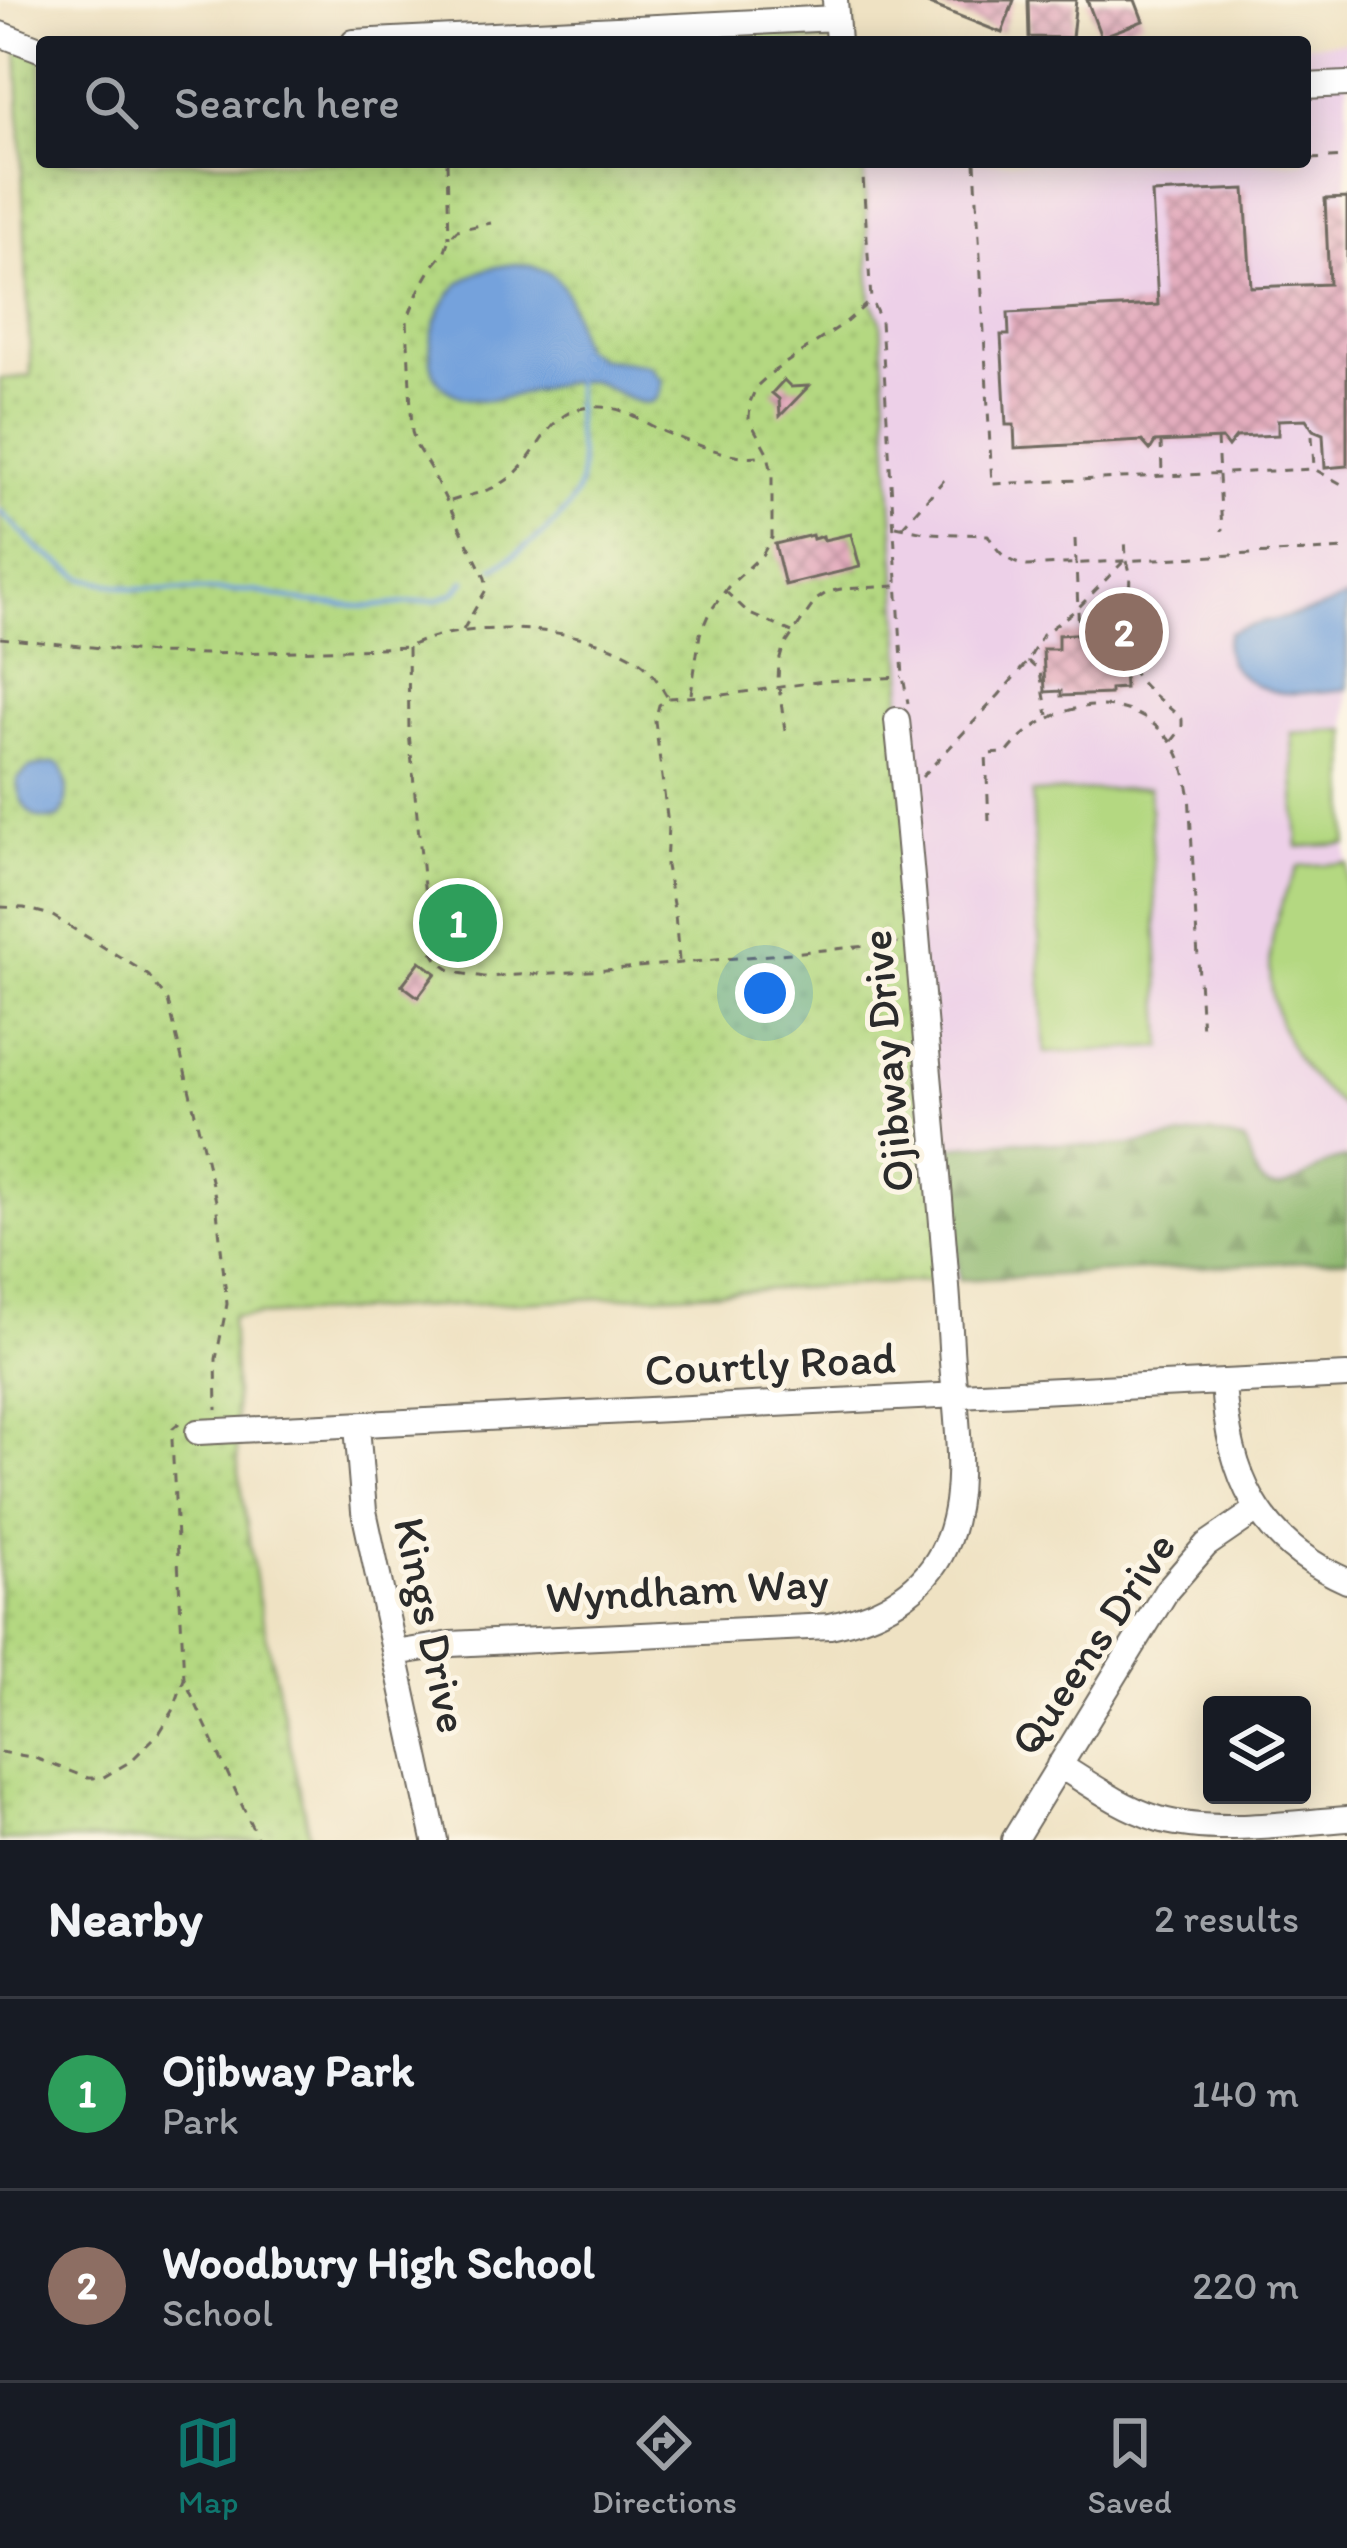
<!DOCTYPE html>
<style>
body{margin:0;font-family:Itim,sans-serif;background:#242831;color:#f1f3f6}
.controls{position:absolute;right:36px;bottom:36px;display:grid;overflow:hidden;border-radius:12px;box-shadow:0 6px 30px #0003}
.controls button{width:108px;height:108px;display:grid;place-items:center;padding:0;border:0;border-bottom:3px solid #363941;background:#171b24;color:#f1f3f6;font:60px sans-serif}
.you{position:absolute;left:765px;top:993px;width:42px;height:42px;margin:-30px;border:9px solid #fff;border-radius:50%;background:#1a73e8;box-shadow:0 0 0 18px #1a73e833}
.badge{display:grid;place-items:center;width:78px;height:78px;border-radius:50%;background:#0f766e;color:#fff;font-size:39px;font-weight:700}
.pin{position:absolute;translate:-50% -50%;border:6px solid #fff;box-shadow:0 3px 12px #0006}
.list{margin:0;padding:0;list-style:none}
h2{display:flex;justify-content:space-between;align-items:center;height:156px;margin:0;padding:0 48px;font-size:51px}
h2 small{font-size:39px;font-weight:400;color:#9ea1a6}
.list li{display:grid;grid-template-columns:78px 1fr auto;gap:36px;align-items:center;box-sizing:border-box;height:192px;padding:0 48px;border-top:3px solid #363941}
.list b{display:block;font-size:45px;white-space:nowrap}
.list p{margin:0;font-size:39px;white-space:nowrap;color:#9ea1a6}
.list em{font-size:39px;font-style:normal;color:#9ea1a6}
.icon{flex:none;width:66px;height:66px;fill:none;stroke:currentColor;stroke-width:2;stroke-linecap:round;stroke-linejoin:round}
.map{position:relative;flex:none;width:1347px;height:1840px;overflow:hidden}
.search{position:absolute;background:#171b24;box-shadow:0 6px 30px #0003;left:36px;right:36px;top:36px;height:132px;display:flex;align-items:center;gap:30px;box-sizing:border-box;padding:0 42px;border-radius:12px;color:#9ea1a6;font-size:45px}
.sheet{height:540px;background:#171b24}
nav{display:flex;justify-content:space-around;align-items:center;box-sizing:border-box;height:168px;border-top:3px solid #363941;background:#171b24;font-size:33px;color:#9ea1a6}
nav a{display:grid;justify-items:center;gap:6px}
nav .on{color:#0f766e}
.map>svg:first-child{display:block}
</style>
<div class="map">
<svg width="1347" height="1840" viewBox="0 0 1347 1840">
<defs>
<pattern id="forest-firs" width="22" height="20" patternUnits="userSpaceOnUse" patternTransform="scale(3)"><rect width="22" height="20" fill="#8fb86f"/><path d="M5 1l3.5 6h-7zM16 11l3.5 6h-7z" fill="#75965b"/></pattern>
<pattern id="park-dots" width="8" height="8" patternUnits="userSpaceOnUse" patternTransform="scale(3)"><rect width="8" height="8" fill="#b4d881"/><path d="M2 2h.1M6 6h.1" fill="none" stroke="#9bba70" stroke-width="1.8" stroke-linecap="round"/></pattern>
<pattern id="building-cross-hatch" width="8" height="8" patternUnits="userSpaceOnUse" patternTransform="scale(3)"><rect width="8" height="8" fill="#e4adbe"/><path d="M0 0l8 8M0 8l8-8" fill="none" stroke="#b98d9b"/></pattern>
</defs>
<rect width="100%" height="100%" fill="#fcf5e5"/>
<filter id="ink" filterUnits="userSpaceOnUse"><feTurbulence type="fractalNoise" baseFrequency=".00833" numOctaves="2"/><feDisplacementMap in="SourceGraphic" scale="24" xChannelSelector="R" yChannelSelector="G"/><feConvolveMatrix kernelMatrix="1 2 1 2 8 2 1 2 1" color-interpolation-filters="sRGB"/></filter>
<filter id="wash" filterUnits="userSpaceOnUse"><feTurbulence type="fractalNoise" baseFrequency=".004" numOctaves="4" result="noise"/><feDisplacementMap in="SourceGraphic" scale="48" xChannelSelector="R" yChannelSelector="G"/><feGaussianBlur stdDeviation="2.7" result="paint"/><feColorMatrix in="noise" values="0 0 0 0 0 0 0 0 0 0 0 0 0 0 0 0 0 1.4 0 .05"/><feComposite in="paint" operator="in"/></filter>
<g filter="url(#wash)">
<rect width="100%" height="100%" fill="#efe2c3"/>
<path fill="#edd0e8" d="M1347,42V1259L947,1280L897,720L903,677L895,526L881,321L871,300L862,162H1305V44Z"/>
<path fill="#b4d881" stroke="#708256" stroke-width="3" d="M1347,730V844L1298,847L1292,733Z
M1149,788L1163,1047L1045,1053L1032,793Z
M1347,863V1110C1264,1047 1249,956 1299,866Z"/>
<path fill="url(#forest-firs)" stroke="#5d724d" stroke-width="3" d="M1209,1133L1245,1142C1252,1153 1251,1168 1259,1179C1277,1203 1311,1171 1328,1163C1334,1160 1341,1159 1347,1158V1259L959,1280L949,1147L1019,1141L1099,1147L1131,1145Z"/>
<path fill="url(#park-dots)" stroke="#708256" stroke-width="3" d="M852,17L854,42H354Z
M17,42L42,50V162H863L871,300L881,321L903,677L897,720L947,1280L231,1317L238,1465L257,1592L310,1840H0V379L31,376Z"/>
<path fill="#74a2dc" stroke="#506684" stroke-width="3" d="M515,264C575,268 567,304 582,348L598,358L648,365L662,381C659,429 611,383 589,381C544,379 495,415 452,393C413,374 433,303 463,281C479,269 496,267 515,264Z
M1347,597V689C1328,691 1307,694 1287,693C1258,692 1214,667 1229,633C1269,617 1308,618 1347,597Z
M54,763L60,765C69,778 69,803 60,817C32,826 19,805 17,780L29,768Z"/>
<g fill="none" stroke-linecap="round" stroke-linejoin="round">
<path stroke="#74a2dc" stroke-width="4.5" d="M0,511L40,550L83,578L133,589L253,591L309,602L366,607L437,600L454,593L465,581
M494,568C522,551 571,519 579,485C584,466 577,448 576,429C575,414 576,398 575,382"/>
</g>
<g id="blocks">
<path fill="url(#building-cross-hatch)" d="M919,0H1014L1002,33Z
M1028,0H1076L1072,38L1029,37Z
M1087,0H1135L1143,21L1101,37Z
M1245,189L1251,287L1329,284L1325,199L1347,198V466L1325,468L1323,434L1313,430L1306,419L1278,420V435L1236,437L1228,447L1222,439L1155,442L1150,450L1142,441L1015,448L1014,425H1006L1001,335H1009L1008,313L1158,305L1152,193Z
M784,380L791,387L809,386L780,416L779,399L772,393Z
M851,534L860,567L785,585L775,544L812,535L813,539L823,536L824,540Z
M1107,632L1109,667H1124L1125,688L1110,689V694L1061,696V691L1045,692L1043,649H1058V635Z
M420,961L436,973L418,997L402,985Z"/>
</g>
</g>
<g filter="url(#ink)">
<use href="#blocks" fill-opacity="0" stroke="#706b60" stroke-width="3"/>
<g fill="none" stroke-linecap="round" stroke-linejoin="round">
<g stroke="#706b60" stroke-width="28">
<path id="minor" d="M835,0L838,42
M0,34L42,50
M354,42L836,18
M1305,86L1347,84
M1223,1382C1228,1475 1258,1542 1347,1581
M357,1426L364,1511L435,1840
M198,1432L1347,1376
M395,1653L451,1644L830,1626C878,1616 924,1593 945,1546C971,1490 954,1408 951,1347C945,1241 934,1135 925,1029C916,926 908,823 897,720
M1059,1765C1091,1785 1123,1808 1159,1819C1215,1835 1288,1823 1347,1819
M1014,1840L1167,1590L1206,1545L1257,1510"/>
</g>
<path stroke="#706b60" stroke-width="3" stroke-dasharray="9 9" stroke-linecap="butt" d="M1311,159L1347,157
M447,162L449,238
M862,162L871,300L881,321L903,677L908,703
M975,162L992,484L1314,469L1347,487
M1312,436L1314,467
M1217,439L1222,531
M1161,442L1162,474
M451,501C472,494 494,491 511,477C544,450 547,404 601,407C626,408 639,420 660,430C686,441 741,464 766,454
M896,526L929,533L988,535C998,553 1007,562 1027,566L1347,549
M902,527L944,480
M1075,539L1079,634
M1127,561L1130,572L1127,659C1137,687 1161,699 1182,719V728L1172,741
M725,591L750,614L792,632
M1080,619L1096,620L1125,639
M463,630L487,588L485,578L430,468L417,447L412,432L407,320L419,290L432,267L444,253L449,239L457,230L491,223
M0,638L153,653L207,654L408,647C462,618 588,625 639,661C652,670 660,685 668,698
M408,647L409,733L430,948L439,962L453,972L484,977L605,970L900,943
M1028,661L1040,672L1048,715
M691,694L700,634L709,613L728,587L762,555L772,538V474L768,454L749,419L750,402L757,386L771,373L846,322L870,301
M785,731L778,680L779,662L783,648L816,600L828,592L841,589L896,586
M922,777L999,695L1028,661L1042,635L1077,609L1126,559L1125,536
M989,821L986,754L1007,753C1048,699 1134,684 1175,748C1183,761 1186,777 1189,792L1202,1033
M0,907L24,908L51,915L141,970L149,976L168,1001L216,1201L227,1304L216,1359L217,1410
M679,961L675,915L666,866L668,825L655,721L659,705L668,698L723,695L823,681L902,677
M179,1423L173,1428L172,1440L184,1678L258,1840
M0,1752L32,1757L88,1778H102L131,1761L160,1732L173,1711L184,1679"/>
<use href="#minor" stroke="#fff" stroke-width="24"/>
</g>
</g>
<g text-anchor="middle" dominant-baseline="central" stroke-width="10" stroke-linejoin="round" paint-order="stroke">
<g font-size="45" fill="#2b2b2b" stroke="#fcf5e5">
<text transform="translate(886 1061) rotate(-95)">Ojibway Drive</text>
<text transform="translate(770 1363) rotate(-3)">Courtly Road</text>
<text transform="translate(687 1589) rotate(-3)">Wyndham Way</text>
<text transform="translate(432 1625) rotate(78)">Kings Drive</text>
<text transform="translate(1092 1643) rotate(-56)">Queens Drive</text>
</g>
</g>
</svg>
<div class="controls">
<button><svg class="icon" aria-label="layers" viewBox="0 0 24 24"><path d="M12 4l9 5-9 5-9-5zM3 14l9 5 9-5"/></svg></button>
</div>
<div class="you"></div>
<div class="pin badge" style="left:458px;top:923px;background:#2e9e5b">1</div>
<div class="pin badge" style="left:1124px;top:632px;background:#8d6e63">2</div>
<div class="search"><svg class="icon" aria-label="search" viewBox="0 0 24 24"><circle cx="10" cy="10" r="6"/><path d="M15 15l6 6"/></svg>Search here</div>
</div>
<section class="sheet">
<h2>Nearby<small>2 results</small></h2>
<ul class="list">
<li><span class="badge" style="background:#2e9e5b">1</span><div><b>Ojibway Park</b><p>Park</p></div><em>140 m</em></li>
<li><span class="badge" style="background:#8d6e63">2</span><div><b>Woodbury High School</b><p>School</p></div><em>220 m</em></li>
</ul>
</section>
<nav>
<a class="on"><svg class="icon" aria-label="map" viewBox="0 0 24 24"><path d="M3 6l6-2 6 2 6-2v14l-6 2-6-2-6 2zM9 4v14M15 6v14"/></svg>Map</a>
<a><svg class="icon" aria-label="directions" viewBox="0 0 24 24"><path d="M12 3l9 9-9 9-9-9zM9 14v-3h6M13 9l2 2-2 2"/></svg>Directions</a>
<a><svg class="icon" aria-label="saved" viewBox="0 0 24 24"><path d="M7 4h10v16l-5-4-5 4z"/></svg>Saved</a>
</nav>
